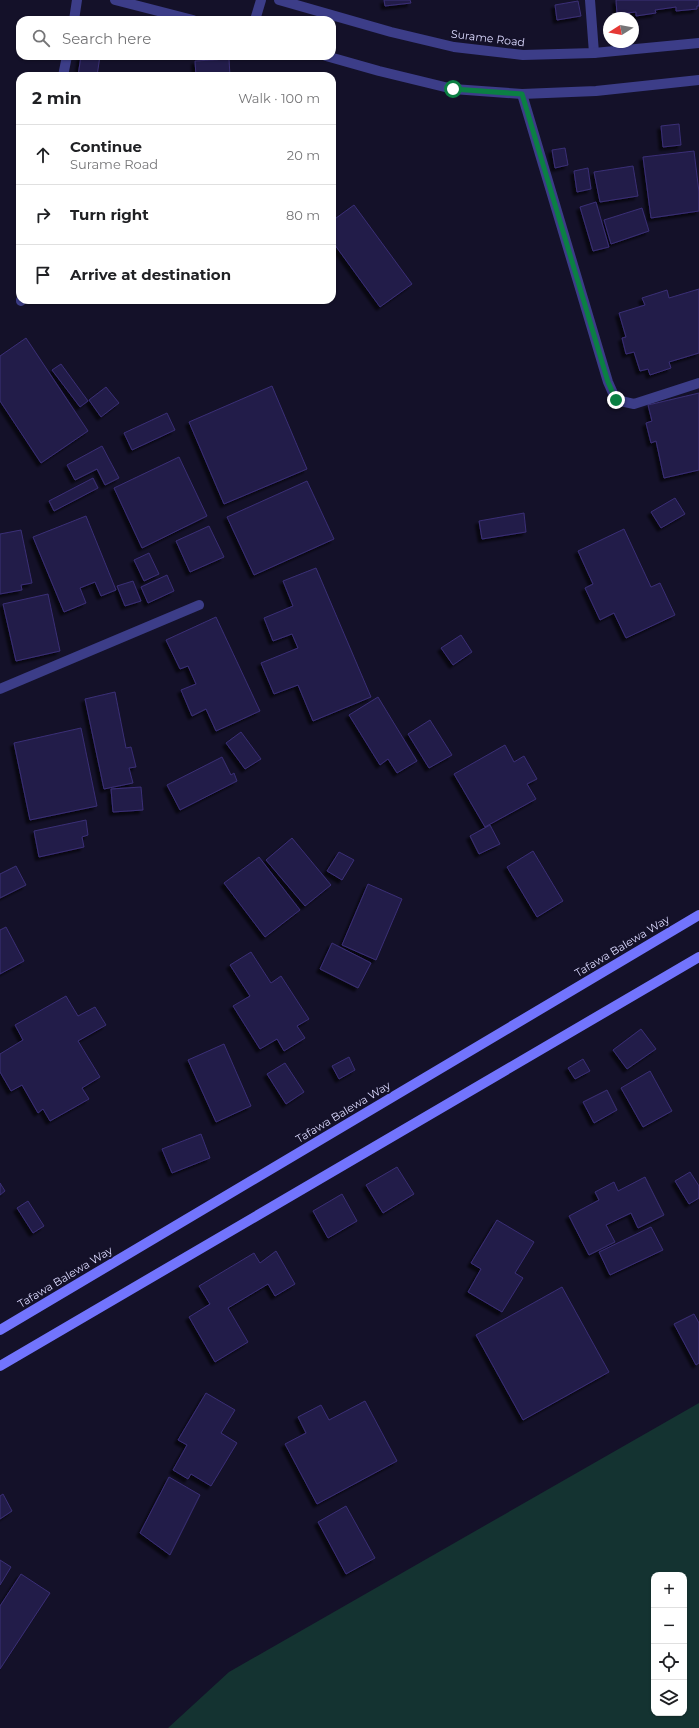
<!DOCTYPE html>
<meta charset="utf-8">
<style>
body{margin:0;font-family:Montserrat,sans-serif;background:#f6f6f6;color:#202124}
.controls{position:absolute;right:12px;bottom:12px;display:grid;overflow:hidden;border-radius:8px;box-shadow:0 1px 3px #0004}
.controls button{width:36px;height:36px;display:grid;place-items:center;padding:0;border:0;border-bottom:1px solid #e0e0e0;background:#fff;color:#202124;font:20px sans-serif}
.compass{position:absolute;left:603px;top:12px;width:36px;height:36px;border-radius:50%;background:#fff;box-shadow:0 1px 3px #0004;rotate:259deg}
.stop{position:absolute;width:12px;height:12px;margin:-9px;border:3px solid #0b8043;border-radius:50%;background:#fff}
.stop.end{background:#0b8043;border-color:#fff;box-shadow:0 1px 4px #0008}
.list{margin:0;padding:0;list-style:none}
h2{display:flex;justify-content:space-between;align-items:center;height:52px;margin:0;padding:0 16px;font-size:17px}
h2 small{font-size:13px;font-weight:400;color:#757577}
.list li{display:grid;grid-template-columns:26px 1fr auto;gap:12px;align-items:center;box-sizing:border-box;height:60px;padding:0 16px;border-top:1px solid #e0e0e0}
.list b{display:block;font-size:15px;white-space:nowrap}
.list p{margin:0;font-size:13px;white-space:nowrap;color:#757577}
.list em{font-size:13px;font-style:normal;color:#757577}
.icon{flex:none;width:22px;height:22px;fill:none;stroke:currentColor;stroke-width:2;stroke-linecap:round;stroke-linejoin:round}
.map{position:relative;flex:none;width:699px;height:1728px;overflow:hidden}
.search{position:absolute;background:#fff;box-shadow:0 1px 3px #0004;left:16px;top:16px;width:320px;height:44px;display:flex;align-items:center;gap:10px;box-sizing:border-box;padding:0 14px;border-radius:12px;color:#757577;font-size:15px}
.panel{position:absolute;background:#fff;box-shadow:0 1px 3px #0004;left:16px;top:72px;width:320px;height:232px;border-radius:12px}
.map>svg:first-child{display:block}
</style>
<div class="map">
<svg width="699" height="1728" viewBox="0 0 699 1728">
<defs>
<filter id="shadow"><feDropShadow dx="-3.5" dy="3.5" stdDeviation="1" flood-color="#0009"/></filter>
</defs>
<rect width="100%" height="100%" fill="#141129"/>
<path fill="#143331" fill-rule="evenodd" d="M699,1403V1728H168L229,1672ZM654,1575H684V1713H654Z"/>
<path fill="#241d4a" stroke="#3a2f76" filter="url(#shadow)" d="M384,0H410L411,3L385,6Z
M616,0H699V6H697V9L676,11V7L655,10L656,13L636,16V12L617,14Z
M578,1L581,16L557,20L555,5Z
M81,56H100L97,76H78Z
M229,59L230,76H196L195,61Z
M679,124L681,145L663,147L661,126Z
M565,148L568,165L555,168L552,150Z
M694,151L699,192V211L651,218L643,157Z
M633,166L638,196L600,202L594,172Z
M588,168L591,189L577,192L574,171Z
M596,202L609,247L593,251L580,207Z
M354,205L412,284L380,307L332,241V221Z
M642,208L649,231L611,244L604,220Z
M699,289V353L669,362L671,368L650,375L648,369L640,371L634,352L626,354L622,338L626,337L619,313L645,305L642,298L667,290L669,298Z
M26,338L88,431L41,463L0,401V356Z
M61,364L88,401L80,407L52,370Z
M272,386L307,469L224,504L189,422Z
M106,387L119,403L101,417L89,400Z
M699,393V470L664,478L656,441L651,443L646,423L652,421L648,405Z
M167,413L175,430L132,450L124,433Z
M102,446L119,478L105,485L97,469L75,480L67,465Z
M179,457L207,516L142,548L114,488Z
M93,478L98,488L54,511L49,501Z
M307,481L334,539L254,575L227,517Z
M675,498L685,514L661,528L651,512Z
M524,513L526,532L482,539L479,521Z
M86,516L116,590L101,596L95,582L80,588L86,603L64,612L33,537Z
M209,526L224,557L190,572L176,541Z
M624,529L651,587L660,583L675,615L626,638L614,613L600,620L585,588L593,584L578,551Z
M21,530L32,583L21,585L22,590L0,594V534Z
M149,553L159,574L144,581L134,560Z
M316,568L371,697L313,721L298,685L274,694L261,663L298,648L292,634L273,641L264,618L293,606L283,581Z
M167,575L174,591L148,603L141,587Z
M133,581L141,601L125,606L117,586Z
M48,594L60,651L16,661L3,604Z
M216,617L260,711L216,731L206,709L192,716L181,690L196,684L188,666L180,669L166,640Z
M461,635L472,652L453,665L441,648Z
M115,692L126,748L131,747L136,767L129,768L133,783L104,789L85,699Z
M378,697L417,761L397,773L388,759L380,765L349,715Z
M430,720L452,755L429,768L408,734Z
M81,728L97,806L30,820L14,743Z
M241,732L261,759L245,769L226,743Z
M505,745L514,762L524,756L537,779L527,784L536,799L485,827L454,774Z
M222,757L231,775L234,773L237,781L180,810L167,785Z
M141,787L143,810L113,812L111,789Z
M86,820L88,835L82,837L84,847L39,857L34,831Z
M490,825L500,844L479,854L470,836Z
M292,838L331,885L305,906L266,860Z
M533,851L563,901L537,917L507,867Z
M339,852L354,860L342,880L327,871Z
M259,857L300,910L265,937L224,883Z
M16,866L26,885L0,898V874Z
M368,884L402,899L376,960L342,945Z
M6,927L24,961L0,974V930Z
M332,943L371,963L358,988L320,969Z
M251,952L271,983L281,976L309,1019L297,1026L305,1038L284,1051L277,1039L260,1049L233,1006L250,996L230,965Z
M66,996L78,1016L95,1007L106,1025L78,1041L100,1077L82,1088L89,1099L50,1121L43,1109L38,1113L22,1085L11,1091L0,1072V1054L23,1040L15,1025Z
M641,1029L656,1049L627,1069L613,1050Z
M224,1044L251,1106L216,1122L188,1060Z
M349,1057L355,1070L339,1079L332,1066Z
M583,1059L590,1071L575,1079L568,1068Z
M285,1063L304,1092L286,1104L267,1074Z
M650,1071L672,1111L643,1127L621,1088Z
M607,1090L617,1110L594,1123L583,1102Z
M201,1134L210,1158L172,1173L162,1149Z
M397,1167L414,1194L383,1213L366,1185Z
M690,1172L699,1186V1198L689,1204L675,1181Z
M645,1177L664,1215L638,1228L631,1213L606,1225L615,1242L589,1255L569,1216L599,1200L595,1192L614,1182L618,1191Z
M0,1183L5,1191L0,1195Z
M342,1194L357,1221L328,1238L313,1211Z
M28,1201L44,1226L33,1233L17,1208Z
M497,1220L534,1242L515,1273L523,1278L502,1312L468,1292L481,1269L471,1263Z
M651,1227L663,1250L610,1275L599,1252Z
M276,1251L295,1284L275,1296L268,1284L228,1308L248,1342L215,1362L189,1317L210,1304L199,1286L254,1253L260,1263Z
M562,1287L609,1372L523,1420L476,1335Z
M694,1314L699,1323V1363L696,1365L674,1324Z
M206,1393L235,1410L221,1433L237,1443L211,1486L191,1474L188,1479L173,1470L187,1445L178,1440Z
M365,1401L397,1461L317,1504L285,1444L306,1433L298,1417L321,1405L329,1420Z
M169,1477L200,1495L170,1555L140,1533Z
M3,1494L12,1511L0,1519V1496Z
M346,1506L375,1558L346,1574L318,1522Z
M0,1560L11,1567L0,1585Z
M21,1574L50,1593L0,1669V1606Z"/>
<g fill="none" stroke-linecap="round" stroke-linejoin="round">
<path stroke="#3c3d88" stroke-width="10" d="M74,20L77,0
M63,76L67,56
M522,94L608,382L616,400L634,404L699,383
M21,301V300"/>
<path stroke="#3c3d88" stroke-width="10" d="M590,0L594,53
M0,689L199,605"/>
<path stroke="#3c3d88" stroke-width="10" d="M115,0L193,20
M279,0L391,32L454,47L523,55L594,53L699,43
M255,20L261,0
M326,56L379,71L453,89L522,94L596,91L699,80"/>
<path stroke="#7274fd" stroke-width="10" d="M0,1330L699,915
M0,1366L699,957"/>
</g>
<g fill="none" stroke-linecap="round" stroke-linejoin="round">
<path stroke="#0b8043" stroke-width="5" d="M453,89L522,94L608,382L616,400"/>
</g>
<g text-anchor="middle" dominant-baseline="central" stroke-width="4" stroke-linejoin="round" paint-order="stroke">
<g font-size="11" fill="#dcdaff" stroke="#141129">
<text transform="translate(488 38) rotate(7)">Surame Road</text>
<text transform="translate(622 946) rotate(-31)">Tafawa Balewa Way</text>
<text transform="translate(343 1112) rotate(-31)">Tafawa Balewa Way</text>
<text transform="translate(65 1277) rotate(-31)">Tafawa Balewa Way</text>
</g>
</g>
</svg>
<div class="controls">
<button>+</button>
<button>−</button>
<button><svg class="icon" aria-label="locate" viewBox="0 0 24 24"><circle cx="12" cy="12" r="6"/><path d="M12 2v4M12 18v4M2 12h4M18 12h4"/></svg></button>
<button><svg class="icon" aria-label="layers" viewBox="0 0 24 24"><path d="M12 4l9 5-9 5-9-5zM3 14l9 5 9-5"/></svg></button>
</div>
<svg class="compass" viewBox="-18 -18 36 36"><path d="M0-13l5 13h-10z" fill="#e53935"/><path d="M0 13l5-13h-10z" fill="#757577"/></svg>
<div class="stop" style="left:453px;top:89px"></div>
<div class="stop end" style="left:616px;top:400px"></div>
<div class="search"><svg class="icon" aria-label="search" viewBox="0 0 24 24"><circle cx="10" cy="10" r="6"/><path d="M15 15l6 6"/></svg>Search here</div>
<section class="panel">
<h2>2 min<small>Walk · 100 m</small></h2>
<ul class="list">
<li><svg class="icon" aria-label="ahead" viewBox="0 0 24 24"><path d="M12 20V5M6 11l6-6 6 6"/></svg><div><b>Continue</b><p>Surame Road</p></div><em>20 m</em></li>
<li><svg class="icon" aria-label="right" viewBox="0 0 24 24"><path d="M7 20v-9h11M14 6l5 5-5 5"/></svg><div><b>Turn right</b></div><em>80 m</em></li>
<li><svg class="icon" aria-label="arrive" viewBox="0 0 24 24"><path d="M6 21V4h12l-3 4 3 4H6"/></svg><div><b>Arrive at destination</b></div></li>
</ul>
</section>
</div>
